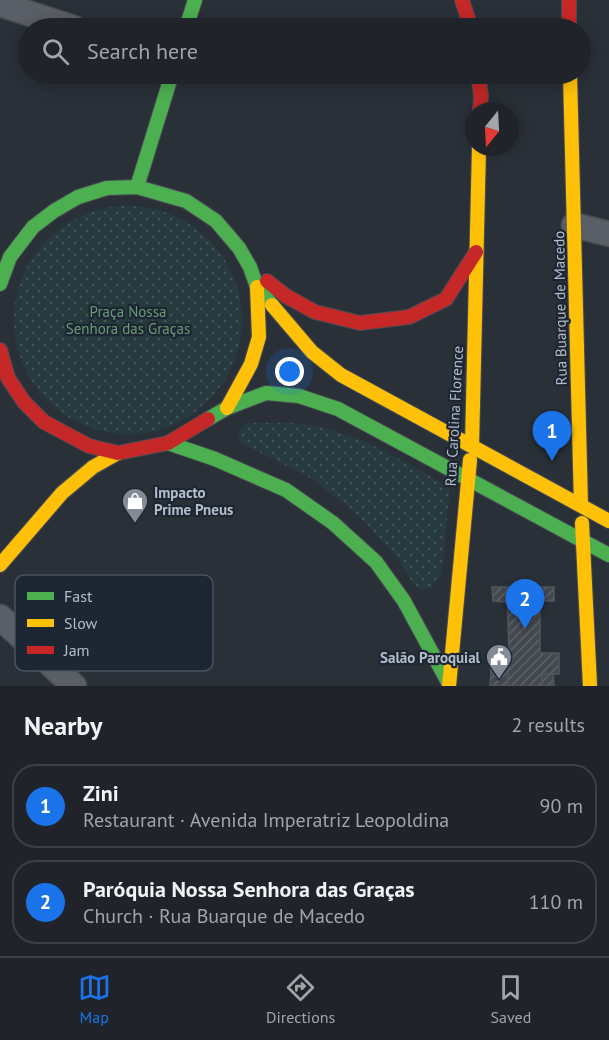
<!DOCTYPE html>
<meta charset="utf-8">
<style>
body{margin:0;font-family:"PT Sans",sans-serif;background:#2d3036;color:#f1f3f6}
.compass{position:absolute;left:465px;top:102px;width:54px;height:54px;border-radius:50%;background:#20242a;box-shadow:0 3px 15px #0003;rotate:198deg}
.you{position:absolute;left:290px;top:372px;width:21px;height:21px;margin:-15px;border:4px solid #fff;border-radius:50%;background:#1a73e8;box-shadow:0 0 0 9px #1a73e833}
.badge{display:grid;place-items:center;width:39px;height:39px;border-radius:50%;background:#1a73e8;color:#fff;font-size:20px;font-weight:700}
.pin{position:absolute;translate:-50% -50px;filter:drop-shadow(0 2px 3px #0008)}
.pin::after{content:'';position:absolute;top:32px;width:21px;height:18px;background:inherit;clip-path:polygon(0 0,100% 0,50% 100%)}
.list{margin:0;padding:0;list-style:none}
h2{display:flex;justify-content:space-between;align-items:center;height:78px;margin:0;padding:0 24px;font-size:26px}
h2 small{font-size:20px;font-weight:400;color:#a2a4a8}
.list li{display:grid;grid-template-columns:39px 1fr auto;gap:18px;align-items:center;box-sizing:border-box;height:84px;margin:0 12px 12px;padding:0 12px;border:2px solid #3d4147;border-radius:24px}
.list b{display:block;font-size:22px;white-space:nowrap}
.list p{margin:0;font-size:20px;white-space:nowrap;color:#a2a4a8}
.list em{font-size:20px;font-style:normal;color:#a2a4a8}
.icon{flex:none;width:33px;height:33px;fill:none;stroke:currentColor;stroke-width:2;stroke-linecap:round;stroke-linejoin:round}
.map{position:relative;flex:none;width:609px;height:686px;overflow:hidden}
.search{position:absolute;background:#20242a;box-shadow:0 3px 15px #0003;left:18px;right:18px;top:18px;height:66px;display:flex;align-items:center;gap:15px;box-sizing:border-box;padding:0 21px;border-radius:33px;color:#a2a4a8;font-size:22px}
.sheet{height:270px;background:#20242a}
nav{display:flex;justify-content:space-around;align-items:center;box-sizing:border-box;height:84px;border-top:2px solid #3d4147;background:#20242a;font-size:16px;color:#a2a4a8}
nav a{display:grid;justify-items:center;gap:3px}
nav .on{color:#1a73e8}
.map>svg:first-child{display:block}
</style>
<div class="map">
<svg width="609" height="686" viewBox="0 0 609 686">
<defs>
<pattern id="green-dots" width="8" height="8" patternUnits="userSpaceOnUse" patternTransform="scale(1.5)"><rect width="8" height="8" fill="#273a3e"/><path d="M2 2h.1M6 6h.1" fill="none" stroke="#445559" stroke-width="1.8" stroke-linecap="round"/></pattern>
<pattern id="building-hatch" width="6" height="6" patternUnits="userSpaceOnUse" patternTransform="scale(1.5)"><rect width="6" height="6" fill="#444950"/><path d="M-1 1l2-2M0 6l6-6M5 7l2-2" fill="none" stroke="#5d6168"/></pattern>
</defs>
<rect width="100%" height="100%" fill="#2a3038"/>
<path fill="url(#green-dots)" d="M14 320a114 114 0 1 1 228 0a114 114 0 1 1-228 0Z
M248,423C274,423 301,421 326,428C370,440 410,465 450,487L443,562L439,578L432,587L422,590L413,584L399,560L372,530L350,508L309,477L243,444L238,438L239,429Z"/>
<path fill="url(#building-hatch)" stroke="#52575f" stroke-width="1.5" d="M492,587H507V602L493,601Z
M507,587H540V653H559V674H542V686H508V673H491L490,653H509Z
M540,587H554V601H540Z
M491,673H508V686H490Z
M542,674H553L554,686H542Z"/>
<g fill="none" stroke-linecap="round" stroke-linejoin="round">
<g stroke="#484c53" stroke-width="27">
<path id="street" d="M0,4L74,28
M574,225L609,234
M0,617L74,686"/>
</g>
<g stroke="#484c53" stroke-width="16">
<path id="fast" d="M186,28L195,0
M137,187L172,74
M0,284L10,257L33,227L54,211L78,197L107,188L137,187L186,201L216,221L239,248L250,267L257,287L272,305
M208,419L227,408L266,393L299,396L338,409L609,555
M168,443L215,459L286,490L333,523L376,562L404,601L449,684"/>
</g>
<g stroke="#484c53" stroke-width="16">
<path id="slow" d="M570,74L581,505
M272,305L312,352L341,375L609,521
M227,408L251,364L259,337L257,287
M472,446L479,147
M582,523L590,686
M0,565L62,493L93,467L118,453
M449,686L470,460"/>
</g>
<g stroke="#484c53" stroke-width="16">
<path id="jam" d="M462,0L471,28
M569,0V28
M478,74L481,96L480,111
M267,281L286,296L315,312L360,323L409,317L446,299L476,252
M0,350L8,378L24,402L44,422L89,446L118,453L168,443L208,419"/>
</g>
<use href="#street" stroke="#5a5e66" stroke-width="24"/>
<use href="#fast" stroke="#4caf50" stroke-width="14"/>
<use href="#slow" stroke="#ffc107" stroke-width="14"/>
<use href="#jam" stroke="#c62828" stroke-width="14"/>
</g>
<defs>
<g id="shop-pin" transform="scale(1.35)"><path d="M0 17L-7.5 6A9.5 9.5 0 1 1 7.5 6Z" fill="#848b96" stroke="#1d2633"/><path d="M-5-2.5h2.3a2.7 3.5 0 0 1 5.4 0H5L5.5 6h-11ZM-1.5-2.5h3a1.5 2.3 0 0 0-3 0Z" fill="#fff"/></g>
<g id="civic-pin" transform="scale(1.35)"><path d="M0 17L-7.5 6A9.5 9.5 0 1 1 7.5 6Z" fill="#848b96" stroke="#1d2633"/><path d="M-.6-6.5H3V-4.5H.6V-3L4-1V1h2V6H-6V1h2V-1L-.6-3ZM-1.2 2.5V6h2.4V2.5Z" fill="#fff"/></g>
</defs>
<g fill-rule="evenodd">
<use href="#shop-pin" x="135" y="501"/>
<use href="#civic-pin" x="499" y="657"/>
</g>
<g text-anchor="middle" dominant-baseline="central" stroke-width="4.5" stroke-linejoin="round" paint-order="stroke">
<g font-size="15" fill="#b4bcc9" stroke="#1d2633">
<text transform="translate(560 308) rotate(-91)">Rua Buarque de Macedo</text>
<text transform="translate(454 416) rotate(-87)">Rua Carolina Florence</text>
</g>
<g font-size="15" fill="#6b9a76" stroke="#1d2633">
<text x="128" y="311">Praça Nossa<tspan x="128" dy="17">Senhora das Graças</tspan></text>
</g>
<g font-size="15" font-weight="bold" fill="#b4bcc9" stroke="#1d2633" text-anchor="start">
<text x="154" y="492">Impacto<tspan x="154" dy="17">Prime Pneus</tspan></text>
<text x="480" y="657" text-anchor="end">Salão Paroquial</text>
</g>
</g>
<rect x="15" y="575" width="198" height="96" rx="9" fill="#1d2633" stroke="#4a5360" stroke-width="1.5"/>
<rect x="27" y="592" width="27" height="8" fill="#4caf50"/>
<rect x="27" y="619" width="27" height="8" fill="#ffc107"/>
<rect x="27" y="646" width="27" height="8" fill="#c62828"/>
<g font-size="16" fill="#b4bcc9">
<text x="64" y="602">Fast</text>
<text x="64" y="629">Slow</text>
<text x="64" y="656">Jam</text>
</g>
</svg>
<svg class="compass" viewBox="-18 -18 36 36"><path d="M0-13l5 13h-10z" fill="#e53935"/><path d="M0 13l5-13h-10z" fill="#a2a4a8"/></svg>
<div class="you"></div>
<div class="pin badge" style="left:552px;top:461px">1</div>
<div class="pin badge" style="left:525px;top:629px">2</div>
<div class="search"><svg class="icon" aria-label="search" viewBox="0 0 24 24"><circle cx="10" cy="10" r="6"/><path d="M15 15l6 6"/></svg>Search here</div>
</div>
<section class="sheet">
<h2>Nearby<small>2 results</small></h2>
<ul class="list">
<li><span class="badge">1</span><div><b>Zini</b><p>Restaurant · Avenida Imperatriz Leopoldina</p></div><em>90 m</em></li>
<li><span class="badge">2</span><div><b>Paróquia Nossa Senhora das Graças</b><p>Church · Rua Buarque de Macedo</p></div><em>110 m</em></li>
</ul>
</section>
<nav>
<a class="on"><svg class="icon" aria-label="map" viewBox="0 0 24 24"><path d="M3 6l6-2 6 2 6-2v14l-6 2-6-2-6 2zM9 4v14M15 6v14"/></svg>Map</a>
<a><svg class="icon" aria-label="directions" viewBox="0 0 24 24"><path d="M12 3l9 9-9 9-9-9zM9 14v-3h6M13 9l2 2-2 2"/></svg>Directions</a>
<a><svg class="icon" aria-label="saved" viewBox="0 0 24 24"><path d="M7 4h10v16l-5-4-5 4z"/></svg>Saved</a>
</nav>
